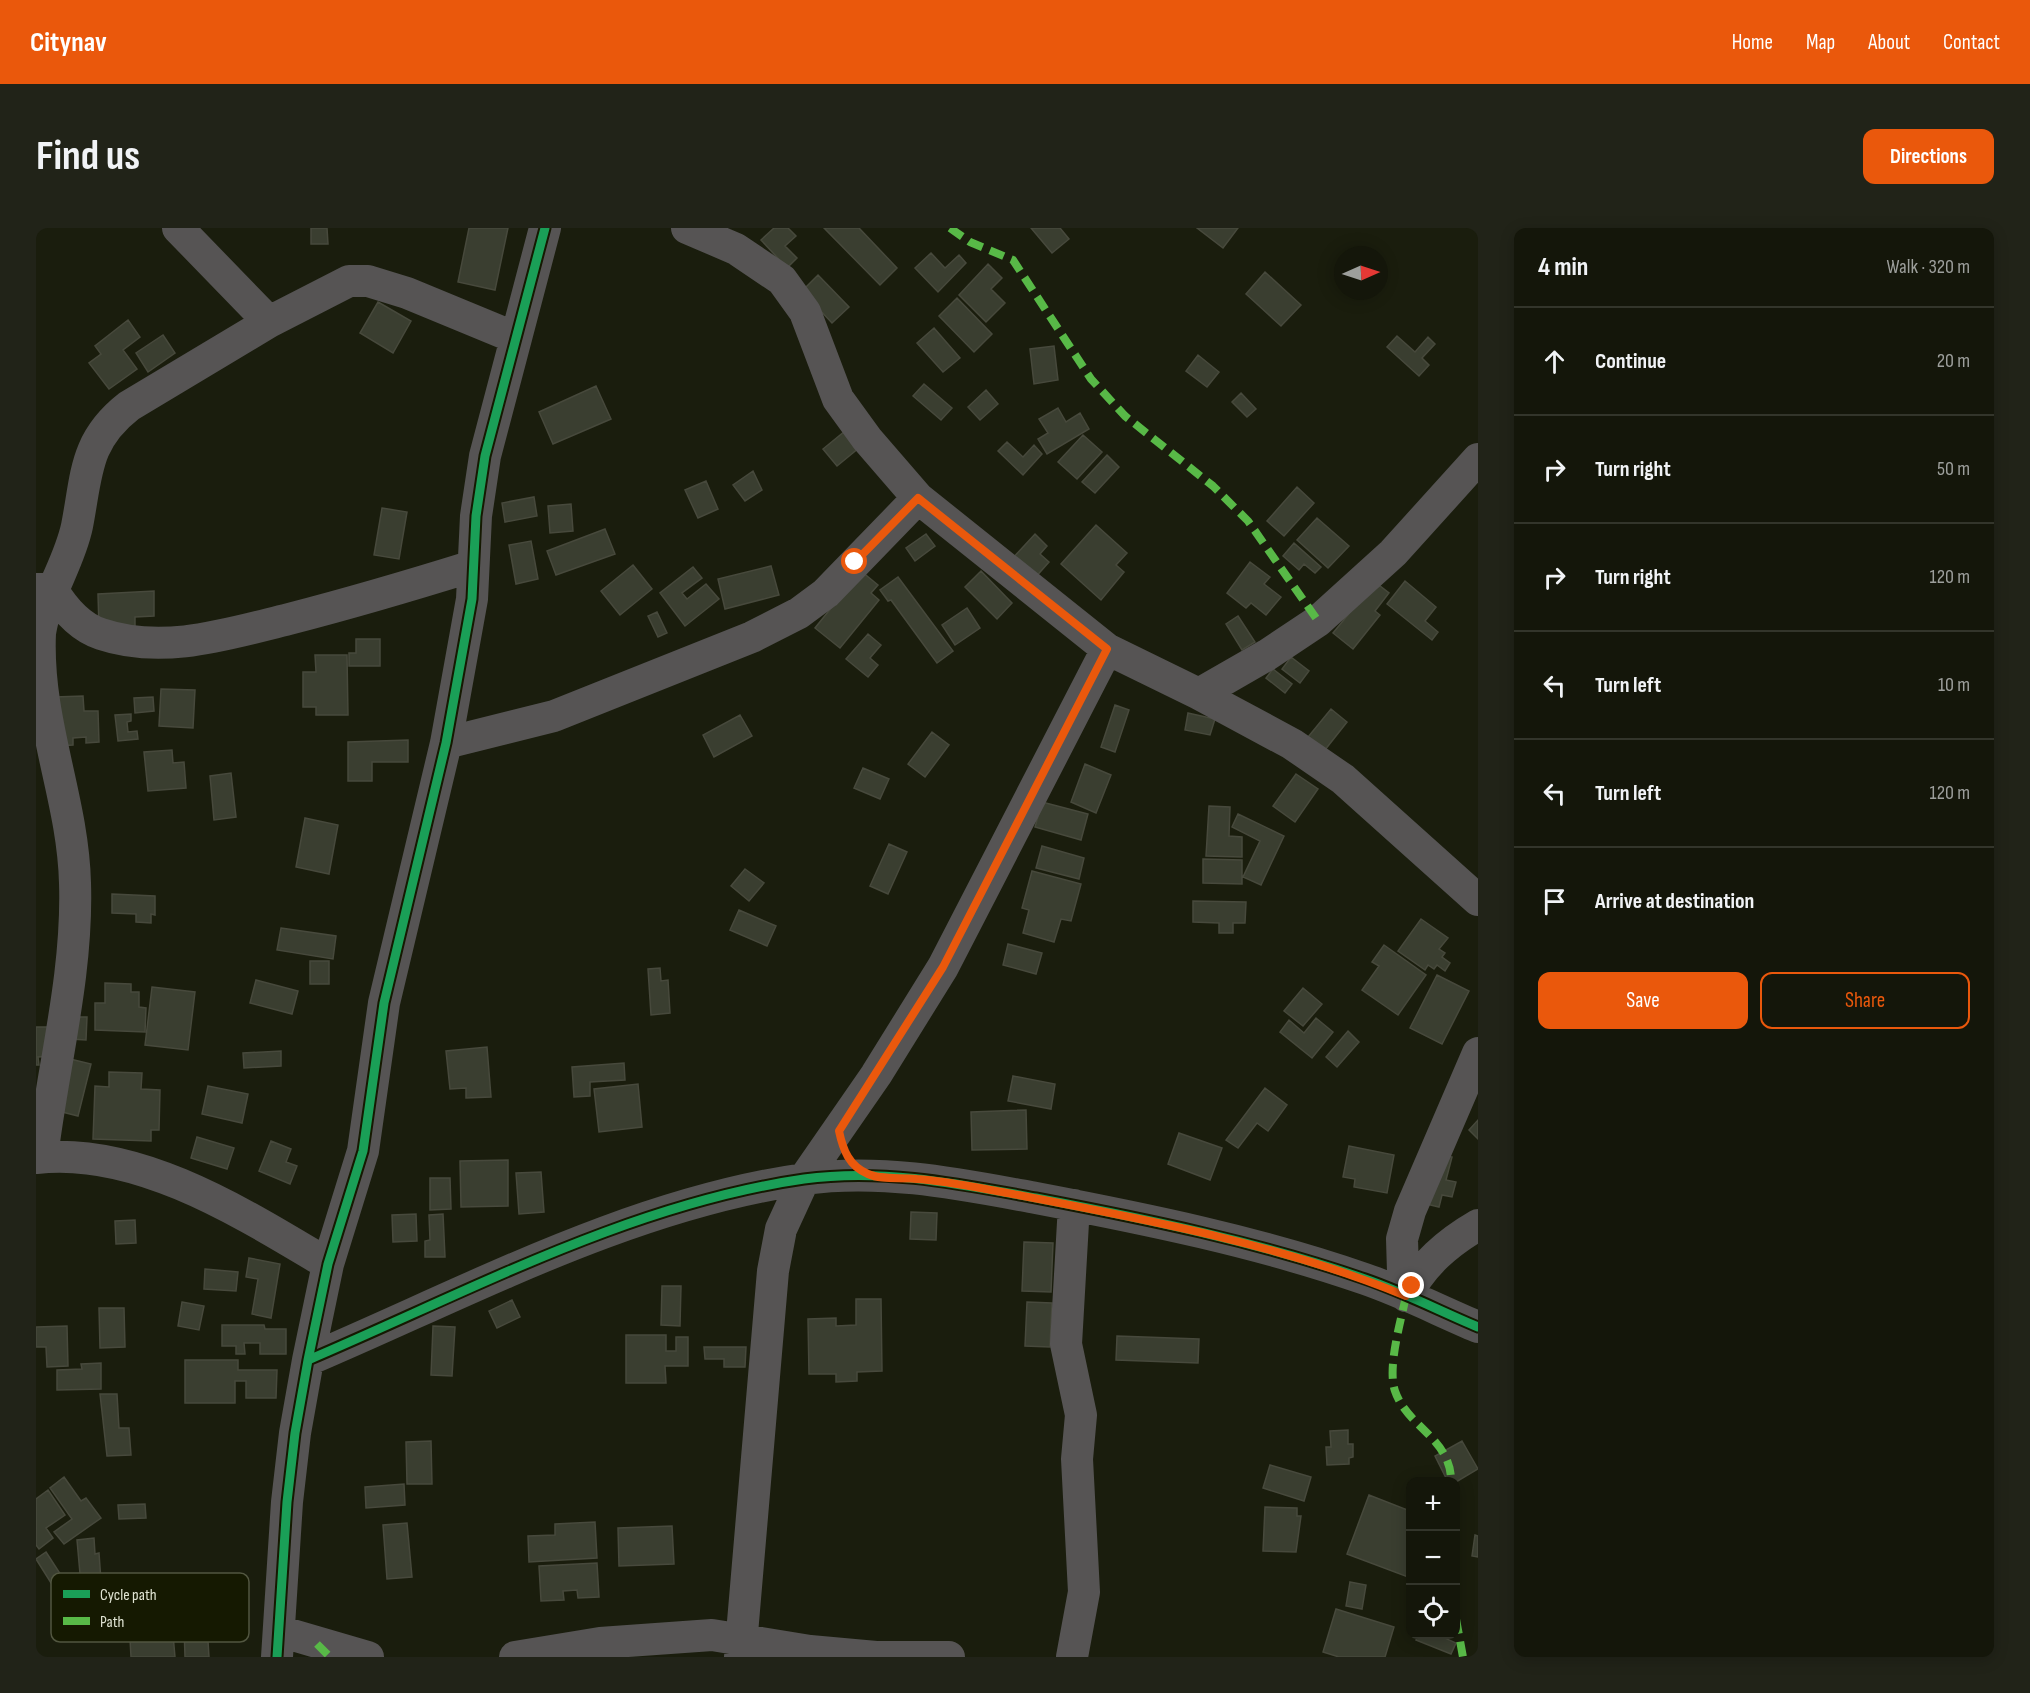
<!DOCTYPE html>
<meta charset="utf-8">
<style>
body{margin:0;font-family:"Sofia Sans Condensed",sans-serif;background:#212318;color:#f1f3f6}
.controls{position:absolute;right:18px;bottom:18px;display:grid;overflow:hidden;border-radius:12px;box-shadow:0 3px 15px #0003}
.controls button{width:54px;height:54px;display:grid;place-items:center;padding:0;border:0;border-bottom:2px solid #33352b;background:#14160a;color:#f1f3f6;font:30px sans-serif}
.compass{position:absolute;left:1298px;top:18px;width:54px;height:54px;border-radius:50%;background:#14160a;box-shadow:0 3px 15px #0003;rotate:87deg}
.stop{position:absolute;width:18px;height:18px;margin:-14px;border:4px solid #ea580c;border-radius:50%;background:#fff}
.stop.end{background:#ea580c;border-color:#fff;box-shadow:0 2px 6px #0008}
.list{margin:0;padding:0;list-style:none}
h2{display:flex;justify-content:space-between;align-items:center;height:78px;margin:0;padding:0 24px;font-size:26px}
h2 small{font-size:20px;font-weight:400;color:#9d9f9c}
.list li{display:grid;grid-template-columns:39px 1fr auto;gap:18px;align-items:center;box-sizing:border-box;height:108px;padding:0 24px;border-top:2px solid #33352b}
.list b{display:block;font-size:22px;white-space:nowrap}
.list em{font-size:20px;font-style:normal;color:#9d9f9c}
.actions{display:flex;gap:12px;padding:18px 24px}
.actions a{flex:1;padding:14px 0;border:2px solid #ea580c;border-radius:12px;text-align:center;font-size:21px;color:#ea580c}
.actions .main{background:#ea580c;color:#fff}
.icon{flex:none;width:33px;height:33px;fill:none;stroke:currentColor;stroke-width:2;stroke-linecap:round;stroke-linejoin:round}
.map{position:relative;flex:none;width:1442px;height:1429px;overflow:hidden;border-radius:12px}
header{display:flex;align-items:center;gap:36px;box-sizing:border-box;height:84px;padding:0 30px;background:#ea580c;color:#fff}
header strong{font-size:28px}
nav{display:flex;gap:33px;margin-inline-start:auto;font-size:21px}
.intro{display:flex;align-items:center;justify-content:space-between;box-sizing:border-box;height:144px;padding:0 36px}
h1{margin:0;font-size:42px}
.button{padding:15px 27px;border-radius:12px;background:#ea580c;color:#fff;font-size:21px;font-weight:700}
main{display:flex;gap:36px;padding:0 36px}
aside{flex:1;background:#14160a;border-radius:12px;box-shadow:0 3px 15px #0003}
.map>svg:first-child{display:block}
</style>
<header>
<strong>Citynav</strong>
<nav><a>Home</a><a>Map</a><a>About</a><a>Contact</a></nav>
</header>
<div class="intro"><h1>Find us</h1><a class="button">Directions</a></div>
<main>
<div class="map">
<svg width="1442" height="1429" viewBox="0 0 1442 1429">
<rect width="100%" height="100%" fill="#1a1d0d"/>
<path fill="#3a3e30" stroke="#47493c" stroke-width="1.5" d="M275,0H291L292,16H275Z
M433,0H472L459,62L422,54Z
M738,0H752L760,8L749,18L761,30L751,40L725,12Z
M788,0H823L861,40L844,57Z
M995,0H1024L1033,11L1016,25Z
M1161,0H1202L1187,20Z
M895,25L909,40L923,27L930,35L902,64L879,40Z
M952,36L966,50L955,61L969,75L950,94L923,67Z
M1229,44L1265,77L1245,98L1210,66Z
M782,47L813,79L796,95L766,63Z
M921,70L956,106L938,124L903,88Z
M342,74L375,93L357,125L324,105Z
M92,92L104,109L87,122L101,141L73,161L53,135L65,126L59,118Z
M898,100L924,130L907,144L881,115Z
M127,107L139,125L112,144L100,125Z
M1361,108L1379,124L1392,109L1399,116L1386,130L1393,137L1383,148L1351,119Z
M1018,118L1022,152L998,156L994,121Z
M1162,127L1183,144L1171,159L1150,143Z
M888,156L916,180L905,192L877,168Z
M560,158L575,191L517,216L503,184Z
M950,162L962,176L944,192L932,179Z
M1205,165L1220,181L1211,189L1196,174Z
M1022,180L1030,194L1044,185L1053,201L1011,226L1002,211L1012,205L1003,191Z
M809,203L823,220L801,238L787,221Z
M1047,207L1066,224L1041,251L1022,234Z
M971,214L987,229L998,217L1006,226L987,247L962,223Z
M1071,227L1083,239L1059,265L1046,254Z
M717,243L726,262L709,273L697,257Z
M670,253L682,281L662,290L649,262Z
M1261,259L1278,275L1248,308L1231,293Z
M498,269L501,288L469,294L466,275Z
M535,276L537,303L514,305L512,278Z
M346,280L371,284L363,331L338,327Z
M1281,290L1313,318L1292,340L1261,312Z
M1060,297L1091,325L1080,337L1088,344L1065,372L1025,336Z
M569,301L579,326L520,347L511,323Z
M890,306L899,318L879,333L870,320Z
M999,306L1011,318L1004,326L1013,334L998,351L976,331Z
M495,313L502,351L480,356L473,317Z
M1258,315L1285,339L1279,345L1268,336L1263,342L1247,328Z
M1214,334L1234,349L1228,356L1245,369L1230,387L1215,375L1210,380L1191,365Z
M597,337L616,361L584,387L565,363Z
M735,338L743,367L689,381L682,351Z
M657,339L666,350L646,365L651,371L670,356L683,371L649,398L624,365Z
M825,343L842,357L835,365L843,372L804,420L779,400Z
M945,343L976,375L961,391L929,359Z
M862,349L917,423L901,435L855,372L852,373L844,362Z
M1369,353L1400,379L1389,393L1402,404L1396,412L1351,376Z
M1339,354L1353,365L1339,383L1344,387L1317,421L1297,405Z
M118,363V388L99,389V398L63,400L62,366Z
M931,380L944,400L919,417L906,397Z
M621,384L631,405L622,409L612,388Z
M1202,388L1219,414L1206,422L1190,396Z
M832,406L845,417L834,430L842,437L832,449L810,431Z
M320,411H344V438H313V425H320Z
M279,427H311L312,487H280V479H267V444H280Z
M1255,429L1273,443L1264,455L1246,441Z
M1237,441L1256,456L1249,465L1230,450Z
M125,461L159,462L157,500L123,498Z
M47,468L48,483H62L63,514L50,515V509L37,510V517L21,518L19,469Z
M117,469L118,483L99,485L98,470Z
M1079,477L1093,482L1079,524L1065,519Z
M1295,481L1311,494L1285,527L1268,514Z
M1152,485L1179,491L1174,507L1149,502Z
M95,486V493L91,494L92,504L101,503L102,511L82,513L79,487Z
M704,487L716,508L678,529L667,507Z
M896,504L913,517L889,549L872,536Z
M372,512V534H336V553H312V514Z
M136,522L137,535L148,534L150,560L112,563L108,524Z
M1049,536L1075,547L1060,585L1035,574Z
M827,540L853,551L844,571L818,560Z
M195,545L200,589L178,592L174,548Z
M1260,546L1282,561L1259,594L1237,578Z
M1006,574L1052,586L1045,612L999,599Z
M1173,578L1194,579L1193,608L1206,609V629L1170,628Z
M1202,586L1248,608L1225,657L1207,649L1224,613L1196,599Z
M269,590L302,597L293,646L260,639Z
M853,616L871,624L852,666L834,658Z
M1006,618L1048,630L1043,651L1000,640Z
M1167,631L1206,632V656L1167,655Z
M709,641L728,655L713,673L695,658Z
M996,643L1045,656L1035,693L1025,691L1018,714L987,705L993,682L986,680Z
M76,666L119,668V687L115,686V695L100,694V686L76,685Z
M1157,673L1210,674L1209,695H1197V705H1183V695L1157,694Z
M703,682L740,698L731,718L694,702Z
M1385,691L1412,710L1403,721L1409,725L1406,729L1414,735L1409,743L1401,737L1398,741L1392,737L1389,742L1362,723Z
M245,700L300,708L297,731L241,722Z
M972,716L1006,725L1000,746L967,737Z
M1348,717L1390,747L1362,787L1326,762L1343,738L1336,734Z
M274,733H293V756H274Z
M624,740L625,753L632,752L634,785L615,787L612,741Z
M1401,747L1433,763L1406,816L1374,800Z
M220,752L262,763L256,786L214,775Z
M69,755L95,756V764H103V779L110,780L109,804L59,802V775H69Z
M116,759L159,764L152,822L109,817Z
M1267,760L1286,776L1267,798L1248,783Z
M35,789H51L50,812L34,811Z
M1280,790L1297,804L1276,830L1244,804L1253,792L1268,805Z
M0,799H16L17,828L2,829L3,837H0Z
M1312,803L1323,814L1301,839L1290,829Z
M451,819L455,869L430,870V860L414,861L410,823Z
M245,823V838L208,840L207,825Z
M30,830L55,836L42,888L18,882Z
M588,835L589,852L554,854V868L538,869L536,839Z
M73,844L106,845L105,861L124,862L123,902H115V913L57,911L59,858L73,859Z
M977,848L1019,856L1015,881L972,873Z
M602,856L606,899L563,904L558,861Z
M172,858L212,866L206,895L166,886Z
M1229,860L1251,877L1232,903L1221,895L1202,920L1190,912Z
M990,882L991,921L936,922L935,884Z
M1442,892V911L1433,902Z
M1143,905L1186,920L1174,952L1132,936Z
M161,909L198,920L191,941L155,930Z
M235,913L255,921L250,934L261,938L254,956L223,943Z
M1313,918L1358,927L1351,965L1318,959L1319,951L1307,949Z
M1403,926L1416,929L1410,952L1420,954L1416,969L1406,967L1403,979L1390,976Z
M472,932V978L425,979L424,933Z
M505,944L508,984L483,986L480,945Z
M394,950H414L415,981L394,982Z
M875,984L901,985L900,1012L874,1011Z
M380,986L381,1013L357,1014L356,987Z
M407,986L409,1029H389V1013L394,1012L393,987Z
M99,992L100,1015L80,1016L79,993Z
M988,1014L1017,1015L1015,1064L986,1063Z
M213,1030L244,1036L235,1090L216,1086L222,1051L210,1049Z
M169,1041L202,1044L200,1063L168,1061Z
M626,1058H645L644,1098L625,1097Z
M820,1071H845L846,1143L821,1144V1153L800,1154V1146H773L772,1091L800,1090V1098L820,1097Z
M476,1072L484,1089L461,1100L453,1083Z
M146,1074L168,1078L163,1102L142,1098Z
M991,1074L1016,1075L1014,1119L989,1118Z
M63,1080H88L89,1119L64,1120Z
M186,1097H228L229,1101H250V1126H224V1115H208L209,1126H200V1118H186Z
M31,1098L32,1138L11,1139L10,1119H0V1099Z
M397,1098L419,1099L416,1148L395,1147Z
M590,1107H630V1123H640V1109H652V1138H629L630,1155H590Z
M1081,1108L1163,1111L1162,1135L1080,1132Z
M668,1119H710L709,1139H688V1131H669Z
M149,1132H202V1142H241L240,1170H210V1153H199V1175H149Z
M65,1135V1161L21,1162V1142L46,1141L45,1136Z
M64,1166H81L83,1200H93L95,1227L71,1228Z
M1312,1202V1216H1317V1229L1313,1230V1236L1291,1237L1290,1219H1295L1294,1203Z
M395,1213L396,1256H371L370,1214Z
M1426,1213L1442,1241L1420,1254H1412L1399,1228Z
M1234,1237L1275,1249L1268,1273L1227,1260Z
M28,1249L45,1273L50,1270L65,1290L28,1316L18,1304L36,1291L14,1260Z
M368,1256L369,1277L330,1280L329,1259Z
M12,1262L29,1287L10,1300L17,1310L3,1321L0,1317V1271Z
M1333,1267L1374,1283L1372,1349L1311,1326Z
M109,1276L110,1290L83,1291L82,1277Z
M1229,1279L1261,1280V1288H1265L1260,1324L1227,1323Z
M559,1294L561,1330L493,1334L492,1308L519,1307V1296Z
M371,1295L376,1349L351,1351L347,1297Z
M636,1298L638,1336L583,1338L582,1300Z
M1439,1307L1442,1308V1329L1436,1328Z
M58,1310L59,1326L63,1325L65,1353L87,1351L89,1370L58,1373L57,1356L45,1357L41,1312Z
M10,1324L25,1347L15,1355L0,1331Z
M561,1335L563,1369L542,1370L541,1362L527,1363L528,1372L505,1373L503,1338Z
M1314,1354L1330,1357L1326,1381L1310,1378Z
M1300,1381L1358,1399L1349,1429H1303L1287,1424Z
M136,1395L139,1429H95L94,1411L117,1410L116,1396Z
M171,1397L173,1429H149L148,1398Z
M1382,1406H1400L1420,1415L1415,1426L1380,1412Z"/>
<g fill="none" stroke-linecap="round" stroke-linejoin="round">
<path stroke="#565454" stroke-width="32" d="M142,0L233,94
M651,0L700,21L746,52L769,84L802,171L831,211L882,270L1071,421L1163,466L1256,516L1307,551L1442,672
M1,361H16C27,379 43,399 65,406C127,427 192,406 253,391C315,375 376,357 437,338
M1163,466L1231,427L1282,393L1357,325L1442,231
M410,515L518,488L716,409L763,385L790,365L882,270
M6,929C17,838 42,747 39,655C37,570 0,494 4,405C10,366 33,336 41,298C51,247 48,213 93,178L233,94L313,53H332L371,65L480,110
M0,930C102,918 208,986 292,1036
M1376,1057L1367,1044L1366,1011L1374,983L1442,825
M1370,1068C1387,1036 1411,1015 1442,997
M272,1132C432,1064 594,976 768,951C846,940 924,956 1000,970C1110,991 1223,1014 1329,1051C1367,1064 1404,1083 1442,1099
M243,1403L332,1429
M241,1429L251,1274L259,1205L272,1132L292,1036L327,923L348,775L410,515L436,371L440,288L449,228L509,0
M479,1429L564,1415L676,1407L774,1423L840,1429H913
M704,1429L737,1043L745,1001L768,951L840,847L907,739L1071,421
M1036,1429L1048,1364L1041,1231L1045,1187L1030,1116L1038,977"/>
<path stroke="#58b947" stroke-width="8" stroke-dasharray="15 8" stroke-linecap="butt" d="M914,0L934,14L977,32L1055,151L1089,188L1177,258L1212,293L1282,393
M1370,1068C1365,1093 1351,1139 1359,1163C1371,1199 1416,1211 1415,1254
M1420,1391L1427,1429
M281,1416L294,1429"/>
<g stroke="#151901" stroke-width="13">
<path id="cycleway" d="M272,1132C432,1064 594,976 768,951C846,940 924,956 1000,970C1110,991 1223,1014 1329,1051C1367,1064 1404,1083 1442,1099
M241,1429L251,1274L259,1205L272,1132L292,1036L327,923L348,775L410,515L436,371L440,288L449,228L509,0"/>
</g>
<use href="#cycleway" stroke="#1a9f57" stroke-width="9"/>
</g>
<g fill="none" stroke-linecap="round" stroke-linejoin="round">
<path stroke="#ea580c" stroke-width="8" d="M819,334L882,270L1071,421L907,739L803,903C807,922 813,938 832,946C845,952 866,949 881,951C910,953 938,959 966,964C1102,990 1242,1015 1370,1068L1376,1058"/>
</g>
<rect x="15" y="1345" width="198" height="69" rx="9" fill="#151901" stroke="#525640" stroke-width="1.5"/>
<rect x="27" y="1362" width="27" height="8" fill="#1a9f57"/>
<rect x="27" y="1389" width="27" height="8" fill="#58b947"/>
<g font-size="16" fill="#e0e4d3">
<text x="64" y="1372">Cycle path</text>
<text x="64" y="1399">Path</text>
</g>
</svg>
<div class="controls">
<button>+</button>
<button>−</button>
<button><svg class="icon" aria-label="locate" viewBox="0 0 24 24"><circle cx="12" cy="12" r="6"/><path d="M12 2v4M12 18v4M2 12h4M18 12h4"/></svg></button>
</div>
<svg class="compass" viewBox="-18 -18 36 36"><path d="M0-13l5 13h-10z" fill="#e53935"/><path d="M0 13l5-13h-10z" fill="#9d9f9c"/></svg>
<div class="stop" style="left:819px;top:334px"></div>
<div class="stop end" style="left:1376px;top:1058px"></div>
</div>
<aside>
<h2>4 min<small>Walk · 320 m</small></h2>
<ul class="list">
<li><svg class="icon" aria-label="ahead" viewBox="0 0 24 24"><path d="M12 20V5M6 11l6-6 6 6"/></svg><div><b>Continue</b></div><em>20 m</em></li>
<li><svg class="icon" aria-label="right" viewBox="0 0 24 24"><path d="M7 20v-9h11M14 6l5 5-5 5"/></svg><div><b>Turn right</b></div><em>50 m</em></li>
<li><svg class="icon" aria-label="right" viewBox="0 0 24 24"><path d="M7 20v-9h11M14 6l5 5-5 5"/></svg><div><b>Turn right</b></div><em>120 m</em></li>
<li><svg class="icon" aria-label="left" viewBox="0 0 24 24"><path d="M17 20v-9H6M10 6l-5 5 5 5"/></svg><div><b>Turn left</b></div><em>10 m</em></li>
<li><svg class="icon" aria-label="left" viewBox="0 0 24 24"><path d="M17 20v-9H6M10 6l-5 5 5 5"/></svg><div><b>Turn left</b></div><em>120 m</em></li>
<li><svg class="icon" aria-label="arrive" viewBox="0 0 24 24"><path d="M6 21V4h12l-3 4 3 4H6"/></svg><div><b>Arrive at destination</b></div></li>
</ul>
<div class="actions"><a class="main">Save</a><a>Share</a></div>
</aside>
</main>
